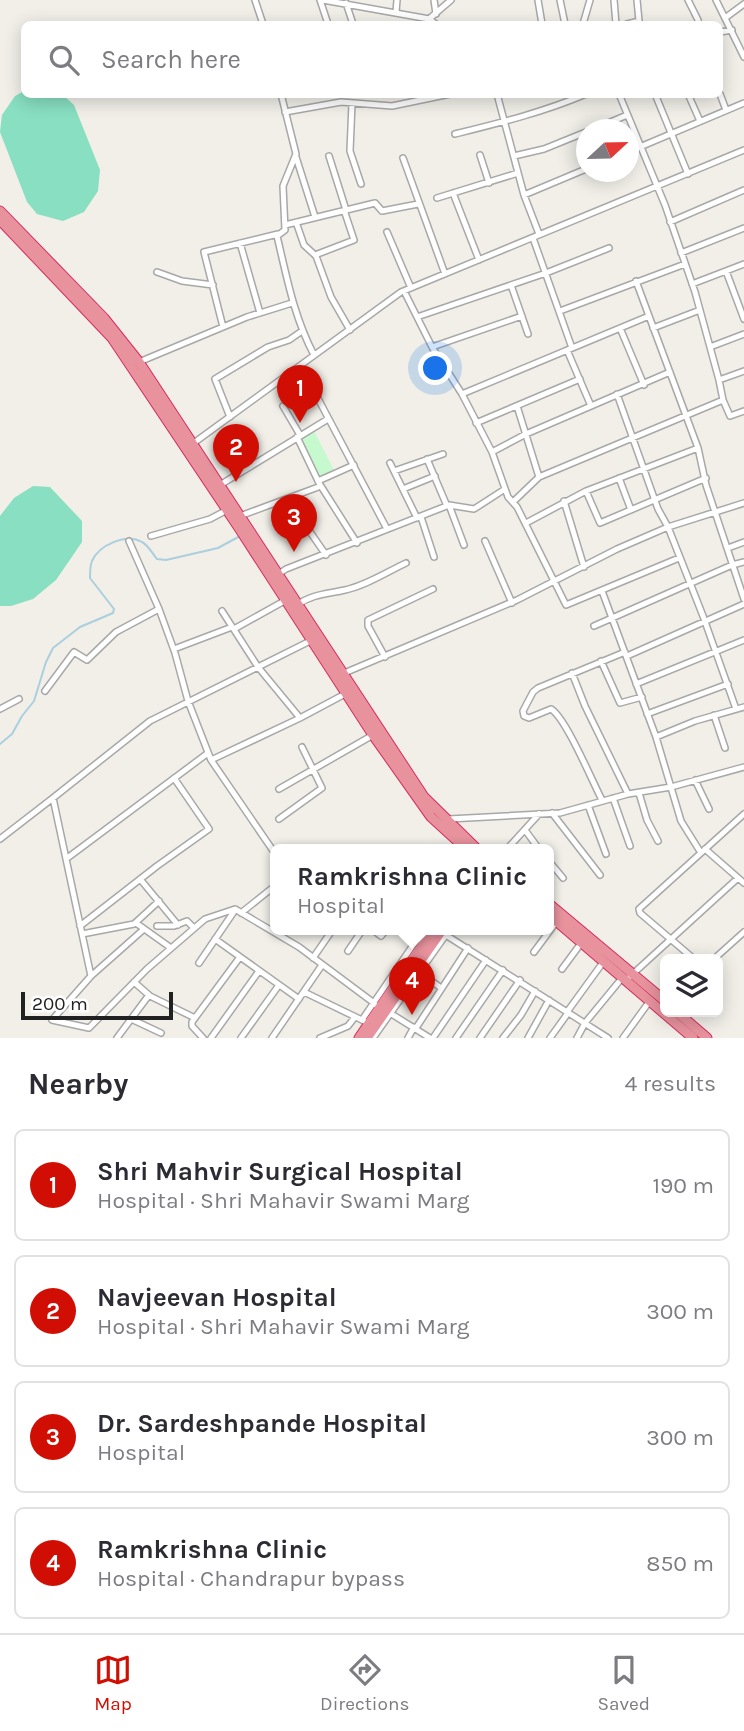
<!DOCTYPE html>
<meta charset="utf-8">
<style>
body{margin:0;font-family:Karla,sans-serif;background:#f7f7f7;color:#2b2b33}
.controls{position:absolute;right:21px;bottom:21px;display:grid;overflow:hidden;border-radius:10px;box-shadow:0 4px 18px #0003}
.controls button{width:63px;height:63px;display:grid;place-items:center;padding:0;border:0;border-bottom:2px solid #e1e1e2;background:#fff;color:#2b2b33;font:35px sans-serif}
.compass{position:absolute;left:576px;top:119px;width:63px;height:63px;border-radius:50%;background:#fff;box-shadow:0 4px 18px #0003;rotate:68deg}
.scale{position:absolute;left:21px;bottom:18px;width:152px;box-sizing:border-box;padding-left:7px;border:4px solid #212121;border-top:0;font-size:19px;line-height:24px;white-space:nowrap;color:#212121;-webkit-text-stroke:5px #fff;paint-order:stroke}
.you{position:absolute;left:436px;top:369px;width:24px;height:24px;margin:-18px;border:5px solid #fff;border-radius:50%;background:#1a73e8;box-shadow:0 0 0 10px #1a73e833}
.badge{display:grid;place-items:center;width:46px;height:46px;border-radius:50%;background:#d00e03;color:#fff;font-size:23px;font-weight:700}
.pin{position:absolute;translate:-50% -58px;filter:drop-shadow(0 2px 4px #0008)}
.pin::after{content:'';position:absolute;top:37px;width:24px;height:21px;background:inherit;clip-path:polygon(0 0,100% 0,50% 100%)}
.popup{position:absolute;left:270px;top:844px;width:284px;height:91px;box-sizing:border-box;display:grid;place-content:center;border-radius:10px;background:#fff;filter:drop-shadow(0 2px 5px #0005);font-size:23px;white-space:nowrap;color:#7c7c81}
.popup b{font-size:26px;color:#2b2b33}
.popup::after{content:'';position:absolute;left:50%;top:100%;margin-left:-14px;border:14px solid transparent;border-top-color:#fff}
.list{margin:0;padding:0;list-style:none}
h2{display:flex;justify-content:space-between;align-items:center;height:91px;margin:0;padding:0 28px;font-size:30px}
h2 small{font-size:23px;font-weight:400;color:#7c7c81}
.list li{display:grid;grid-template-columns:46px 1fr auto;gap:21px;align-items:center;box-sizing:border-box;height:112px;margin:0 14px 14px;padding:0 14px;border:2px solid #e1e1e2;border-radius:10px}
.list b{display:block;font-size:26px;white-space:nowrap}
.list p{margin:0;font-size:23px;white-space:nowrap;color:#7c7c81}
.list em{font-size:23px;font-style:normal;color:#7c7c81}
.icon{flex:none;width:38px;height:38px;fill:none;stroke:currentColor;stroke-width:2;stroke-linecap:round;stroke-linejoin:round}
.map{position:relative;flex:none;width:744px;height:1038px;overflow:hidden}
.search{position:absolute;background:#fff;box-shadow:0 4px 18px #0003;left:21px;right:21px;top:21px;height:77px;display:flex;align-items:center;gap:18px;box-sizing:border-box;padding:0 24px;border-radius:10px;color:#7c7c81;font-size:26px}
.sheet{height:595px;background:#fff}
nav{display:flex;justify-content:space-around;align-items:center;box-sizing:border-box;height:98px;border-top:2px solid #e1e1e2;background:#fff;font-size:19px;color:#7c7c81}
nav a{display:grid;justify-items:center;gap:4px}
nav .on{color:#d00e03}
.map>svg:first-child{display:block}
</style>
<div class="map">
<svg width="744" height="1038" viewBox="0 0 744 1038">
<rect width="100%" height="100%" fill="#f1efe8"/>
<path fill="#c7f9ce" d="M314,431L334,470L321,477L301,438Z"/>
<path fill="#88dfc2" d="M24,91V94L63,95L74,105L100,170L98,191L84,212L63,221L37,214L27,202L0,132L2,115L15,96Z
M33,486L50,487L82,521V542L56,580L33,599L11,606H0V516L14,498Z"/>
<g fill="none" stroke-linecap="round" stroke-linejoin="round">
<path stroke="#aacfde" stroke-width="2" d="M0,744L12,734L22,716L34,701L46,662L53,648L80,627L113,613L114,609L90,578C90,572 90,566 92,561C99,545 126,533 142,542C148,545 152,553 157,559L166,560L218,548L240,536"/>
<g stroke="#a8a8a8" stroke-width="8">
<path id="minor" d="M255,0L263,24
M320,0L328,24
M323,0L429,19
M434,0L436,14
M538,0L542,24
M560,0L565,24
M614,0L616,24
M688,0L698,20
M716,0L744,57
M346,3L353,24
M396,12L397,0
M725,18L744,4
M436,24L429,19L451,0
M583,24L590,0
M627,24L639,21L637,0
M720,32L732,30
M281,94L296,154L283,186L285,230L277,236C287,278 294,317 314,355
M497,94L524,195L539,234
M619,94L665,205L695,292L719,380
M655,94L688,174
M688,94L700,121
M720,94L726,110
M352,103L350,151L361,184
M285,112L341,102L392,106L450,94
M592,130L627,115
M455,134C499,123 544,112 586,94
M628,152L744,103
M480,155L489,183
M329,156L346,210
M514,156L544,149L586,132
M296,157L315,217
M403,158L445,274
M453,193L479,260
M524,195L586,169
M437,198L518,173
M296,222L304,245L316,256L331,297L350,330
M670,222L744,190
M285,225L375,203L382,211L418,204
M387,232L411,288
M533,238L572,348
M240,243L260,313
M681,253L744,228
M315,255L354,240L344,210
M726,271L744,319
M157,272L182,281L213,285
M636,281L698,448L706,485L744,599
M692,284L744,264
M511,285L528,334
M404,291L432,347L462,394L492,452L508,497L517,507L566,605L679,558
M560,311L685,264
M417,317L546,273L609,248
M223,327L204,252L278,234
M620,328L644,385
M653,328L700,310
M432,347L522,316
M710,347L744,334
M567,350L591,406
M139,362L247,317L292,303
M314,391L387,529
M462,394L649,316
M617,394L658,509L668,527L703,616L736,709
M723,400L730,416L744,411
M283,406L300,435
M517,406L539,477
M230,417L215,379L268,347L289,340L302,331
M476,423L580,379
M297,437L319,483L357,543
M191,445L401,292L744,150
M492,452L526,434L670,372
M427,459L447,506
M390,463L417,518
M394,471L443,454
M619,478L631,510
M318,481L354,465
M220,485L328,419
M403,489L435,476
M586,491L600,523L706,478
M288,500L326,555
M564,501L584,567
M513,502L539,477L723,400L719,380L744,371
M449,505L464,545
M240,516L321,486
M421,517L434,557
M526,523L586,491L698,448
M151,536L210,519L227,510
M129,541L159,609
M485,541L512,603
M728,548L744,542
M277,575L286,569L449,505L474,509L505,489
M602,591L656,737L695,721L744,707
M297,605C312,594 328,594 345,590C365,586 387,572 406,563
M222,611L258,667L300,718
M594,626L732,565L744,562
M234,629L286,600
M312,640L150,721L53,798L91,976L52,1020L89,1028L147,969L205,919L235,909L299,947L374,1003L430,1038
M174,649L232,627
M627,656L744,604
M385,657L368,626V620L433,589
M601,661L620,703L642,697
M572,673L585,706L628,794
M342,674L517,600L617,549L668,527L744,503
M636,684L744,640
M45,691L74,652L87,660L116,632L159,609L175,653L188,701L211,760L276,855
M0,709L19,699
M647,714L728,684
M714,715L725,748
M656,737L681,821L701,853
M211,760L300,718L345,694
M695,780L709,809
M279,789L373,735
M639,793L647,820L658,841
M613,798L630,846
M602,800C592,781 566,718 551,709L529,718L524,716L523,711L533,692L538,688L625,652
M588,805L606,854
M552,813L600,875
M279,819L322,788L302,747
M449,819L560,813L628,794L671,787L744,767
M525,830L539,849
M0,839L53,798
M410,849H414
M507,849L539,814
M705,849L744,883
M66,859L208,753
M548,860L563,878
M140,879L178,925
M241,913L276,885
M136,923L171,948
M80,926L157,866L209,829L174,778
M157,926H174L187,921L194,928
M372,929L381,936L387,929
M441,932L608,1038
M82,934L134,924L159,901
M215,939L299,999
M348,951L363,929
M534,952L557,921
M313,958L333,929
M694,959L640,913L639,909L744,814
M714,959L744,932
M199,963L235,910
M562,969L582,942
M418,971L441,988
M91,976L144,929
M625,981L738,878
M134,982L150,996L195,1018
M304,992L364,1021
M567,1012L604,961
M131,1019L161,1033
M362,1020L424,929
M416,1028L468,948
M117,1038L149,995
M203,1038L192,1026V1022L240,957
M211,1038L259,971
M241,1038L279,985
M272,1038L322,965
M320,1038L348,1026L355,1017
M373,1038L450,929
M408,1038L414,1027
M433,1038L486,960
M456,1038L503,970
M480,1038L520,980
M503,1038L521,1015L535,991
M528,1038L549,1000
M550,1038L568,1013
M577,1038L585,1023L622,978
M623,1038L649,1002"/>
</g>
<g stroke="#d92b5d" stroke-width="11">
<path id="highway" d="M0,211L104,318L139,362L424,797L477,849
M0,220L112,338L239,528L373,735L431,817L466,849
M548,903L665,1001
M548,914L693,1038
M677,1012L707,1038
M359,1038L433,929
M367,1038L443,929"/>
</g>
<use href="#minor" stroke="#fff" stroke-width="5"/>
<use href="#highway" stroke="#e7929d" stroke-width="9"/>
</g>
</svg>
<div class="controls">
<button><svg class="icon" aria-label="layers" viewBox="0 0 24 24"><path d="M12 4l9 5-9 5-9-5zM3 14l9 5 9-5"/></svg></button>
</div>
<svg class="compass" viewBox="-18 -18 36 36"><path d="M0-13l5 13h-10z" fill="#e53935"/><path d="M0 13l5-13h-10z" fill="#7c7c81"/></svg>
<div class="scale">200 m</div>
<div class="you"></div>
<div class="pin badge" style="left:300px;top:423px">1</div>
<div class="pin badge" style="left:236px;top:482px">2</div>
<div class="pin badge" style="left:294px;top:552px">3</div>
<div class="pin badge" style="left:412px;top:1015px">4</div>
<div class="popup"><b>Ramkrishna Clinic</b>Hospital</div>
<div class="search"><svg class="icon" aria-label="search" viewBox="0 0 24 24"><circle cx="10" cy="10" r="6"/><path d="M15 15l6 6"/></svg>Search here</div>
</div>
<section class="sheet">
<h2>Nearby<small>4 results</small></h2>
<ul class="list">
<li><span class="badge">1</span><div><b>Shri Mahvir Surgical Hospital</b><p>Hospital · Shri Mahavir Swami Marg</p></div><em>190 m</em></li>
<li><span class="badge">2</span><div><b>Navjeevan Hospital</b><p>Hospital · Shri Mahavir Swami Marg</p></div><em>300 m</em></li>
<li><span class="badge">3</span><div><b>Dr. Sardeshpande Hospital</b><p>Hospital</p></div><em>300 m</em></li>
<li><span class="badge">4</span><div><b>Ramkrishna Clinic</b><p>Hospital · Chandrapur bypass</p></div><em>850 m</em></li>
</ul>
</section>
<nav>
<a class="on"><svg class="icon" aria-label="map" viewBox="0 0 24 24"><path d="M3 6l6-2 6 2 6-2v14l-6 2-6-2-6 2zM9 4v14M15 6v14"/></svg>Map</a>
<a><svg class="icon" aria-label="directions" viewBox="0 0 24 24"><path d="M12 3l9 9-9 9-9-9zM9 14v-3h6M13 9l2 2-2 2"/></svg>Directions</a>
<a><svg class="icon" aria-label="saved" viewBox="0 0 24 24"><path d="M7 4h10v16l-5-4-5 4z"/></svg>Saved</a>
</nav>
